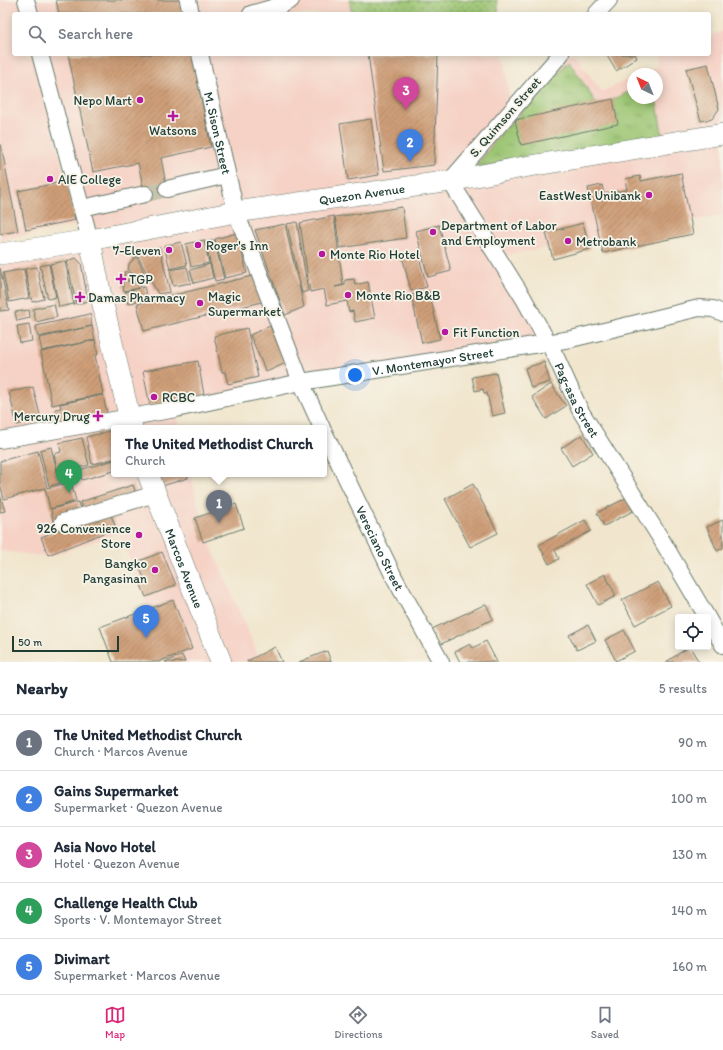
<!DOCTYPE html>
<meta charset="utf-8">
<style>
body{margin:0;font-family:Itim,sans-serif;background:#f2f2f3;color:#1f2937}
.controls{position:absolute;right:12px;bottom:12px;display:grid;overflow:hidden;border-radius:4px;box-shadow:0 2px 10px #0003}
.controls button{width:36px;height:36px;display:grid;place-items:center;padding:0;border:0;border-bottom:1px solid #e0e1e3;background:#fff;color:#1f2937;font:20px sans-serif}
.compass{position:absolute;left:627px;top:68px;width:36px;height:36px;border-radius:50%;background:#fff;box-shadow:0 2px 10px #0003;rotate:317deg}
.scale{position:absolute;left:12px;bottom:10px;width:107px;box-sizing:border-box;padding-left:4px;border:2px solid #1f3d34;border-top:0;font-size:11px;line-height:14px;white-space:nowrap;color:#1f3d34;-webkit-text-stroke:3px #f7f3e8;paint-order:stroke}
.you{position:absolute;left:355px;top:375px;width:14px;height:14px;margin:-10px;border:3px solid #fff;border-radius:50%;background:#1a73e8;box-shadow:0 0 0 6px #1a73e833}
.badge{display:grid;place-items:center;width:26px;height:26px;border-radius:50%;background:#db2777;color:#fff;font-size:13px;font-weight:700}
.pin{position:absolute;translate:-50% -33px;filter:drop-shadow(0 1px 2px #0008)}
.pin::after{content:'';position:absolute;top:21px;width:14px;height:12px;background:inherit;clip-path:polygon(0 0,100% 0,50% 100%)}
.popup{position:absolute;left:111px;top:425px;width:216px;height:52px;box-sizing:border-box;display:grid;place-content:center;border-radius:4px;background:#fff;filter:drop-shadow(0 1px 3px #0005);font-size:13px;white-space:nowrap;color:#747a83}
.popup b{font-size:15px;color:#1f2937}
.popup::after{content:'';position:absolute;left:50%;top:100%;margin-left:-8px;border:8px solid transparent;border-top-color:#fff}
.list{margin:0;padding:0;list-style:none}
h2{display:flex;justify-content:space-between;align-items:center;height:52px;margin:0;padding:0 16px;font-size:17px}
h2 small{font-size:13px;font-weight:400;color:#747a83}
.list li{display:grid;grid-template-columns:26px 1fr auto;gap:12px;align-items:center;box-sizing:border-box;height:56px;padding:0 16px;border-top:1px solid #e0e1e3}
.list b{display:block;font-size:15px;white-space:nowrap}
.list p{margin:0;font-size:13px;white-space:nowrap;color:#747a83}
.list em{font-size:13px;font-style:normal;color:#747a83}
.icon{flex:none;width:22px;height:22px;fill:none;stroke:currentColor;stroke-width:2;stroke-linecap:round;stroke-linejoin:round}
.map{position:relative;flex:none;width:723px;height:662px;overflow:hidden}
.search{position:absolute;background:#fff;box-shadow:0 2px 10px #0003;left:12px;right:12px;top:12px;height:44px;display:flex;align-items:center;gap:10px;box-sizing:border-box;padding:0 14px;border-radius:4px;color:#747a83;font-size:15px}
.sheet{height:332px;background:#fff}
nav{display:flex;justify-content:space-around;align-items:center;box-sizing:border-box;height:56px;border-top:1px solid #e0e1e3;background:#fff;font-size:11px;color:#747a83}
nav a{display:grid;justify-items:center;gap:2px}
nav .on{color:#db2777}
.map>svg:first-child{display:block}
</style>
<div class="map">
<svg width="723" height="662" viewBox="0 0 723 662">
<defs>
<pattern id="grass-dots" width="8" height="8" patternUnits="userSpaceOnUse"><rect width="8" height="8" fill="#9bc572"/><path d="M2 2h.1M6 6h.1" fill="none" stroke="#7ea15e" stroke-width="1.8" stroke-linecap="round"/></pattern>
<pattern id="park-tufts" width="24" height="20" patternUnits="userSpaceOnUse"><rect width="24" height="20" fill="#9bc572"/><path d="M3 7l-1-3M5 7V3M7 7l1-3M15 17l-1-3M17 17v-4M19 17l1-3" fill="none" stroke="#7ea15e"/></pattern>
<pattern id="building-hatch" width="6" height="6" patternUnits="userSpaceOnUse"><rect width="6" height="6" fill="#cf9f78"/><path d="M-1 1l2-2M0 6l6-6M5 7l2-2" fill="none" stroke="#a78363"/></pattern>
</defs>
<rect width="100%" height="100%" fill="#f7f3e8"/>
<filter id="ink" filterUnits="userSpaceOnUse"><feTurbulence type="fractalNoise" baseFrequency=".025" numOctaves="2"/><feDisplacementMap in="SourceGraphic" scale="8" xChannelSelector="R" yChannelSelector="G"/><feConvolveMatrix kernelMatrix="1 2 1 2 8 2 1 2 1" color-interpolation-filters="sRGB"/></filter>
<filter id="wash" filterUnits="userSpaceOnUse"><feTurbulence type="fractalNoise" baseFrequency=".012" numOctaves="4" result="noise"/><feDisplacementMap in="SourceGraphic" scale="16" xChannelSelector="R" yChannelSelector="G"/><feGaussianBlur stdDeviation="0.9" result="paint"/><feColorMatrix in="noise" values="0 0 0 0 0 0 0 0 0 0 0 0 0 0 0 0 0 1.4 0 .05"/><feComposite in="paint" operator="in"/></filter>
<g filter="url(#wash)">
<rect width="100%" height="100%" fill="#f1e6cd"/>
<path fill="#f6d1c5" d="M0,0H22L25,14H14V54H35L76,225L0,240Z
M26,0H349L352,14H30Z
M723,31V215L497,257L548,342L176,409L180,428H114V474H191L203,527L261,662H169L119,532L49,557L0,551V254L90,240L40,54H504L510,102L556,54H574L602,92L633,77V98H657V74H640L657,67L656,54H709V36Z"/>
<path fill="url(#grass-dots)" stroke="#5d8153" d="M349,0H497L499,14H352Z"/>
<path fill="url(#park-tufts)" stroke="#5d8153" d="M569,61L598,106L633,90V98H656L663,138L472,171L503,131Z"/>
<g id="blocks">
<path fill="url(#building-hatch)" d="M56,0H180L183,14H59Z
M68,54H192L211,147L161,158L168,195L146,200L138,163L93,172Z
M368,54H438L434,165L384,171Z
M606,54H635L637,58L616,71Z
M708,64L719,109L712,119L701,121L686,69Z
M613,99L618,124L521,145L515,120Z
M371,119L379,175L348,180L340,124Z
M1,145L18,231L0,234V145Z
M681,173L693,234L603,253L588,188L602,185L604,194L627,190L625,179L640,176L641,181Z
M67,181L75,220L26,230L18,191Z
M402,207L406,238L340,248L335,217Z
M334,216L343,285L335,287L345,285V280L354,279L355,285L368,282L375,318L355,322L353,311L349,312L347,301L327,305L324,289L310,292L300,223Z
M297,222L308,291L302,293L287,224Z
M583,223L590,249L553,259L546,233Z
M285,224L304,307L285,315L255,230Z
M439,225L451,271L428,277L416,231Z
M237,233L247,273L225,278L215,239Z
M204,240L209,263L191,267L186,244Z
M214,240L224,279L215,281L205,242Z
M181,242L187,265L170,269L164,246Z
M160,248L170,292L158,294L137,255Z
M418,253L427,287L411,291L402,256Z
M136,256L149,282L128,271L129,264Z
M76,258L81,263L88,301L76,304L67,261Z
M65,261L74,304L59,307L50,264Z
M49,264L56,297L48,299L40,266Z
M210,264L213,278L194,283L190,270Z
M37,267L44,299L32,302L25,269Z
M187,267L191,283L173,286L170,270Z
M0,268L9,310L0,311Z
M24,269L29,298L9,302L3,273Z
M125,271L141,280H124Z
M256,275L262,302L144,331L137,304Z
M122,281L140,282L141,288L144,287L147,298L128,304L125,292L139,288L124,291Z
M429,291L440,339L422,343L411,295Z
M54,304L57,317L36,322L33,309Z
M29,310L30,318L17,321L15,312Z
M90,314L92,326L38,337L36,326Z
M29,324L32,341L20,343L17,326Z
M92,326L95,340L42,351L39,338Z
M270,326L286,363L266,372L250,335Z
M247,328L258,377L228,384L225,372H222L214,336Z
M95,340L98,355H95L103,394L52,405L41,352Z
M198,361L204,395L150,406L143,371Z
M544,362L550,382L531,388L525,368Z
M496,373L505,413L492,416L487,393H484L483,389L475,391L472,377Z
M551,384L566,406L546,419L532,397Z
M33,387L41,419L17,425L9,392Z
M103,395L107,414L58,424L55,409L61,408L60,404Z
M114,430V459L92,464L86,437Z
M582,435L593,453L572,466L561,448Z
M82,438L89,465L58,473L54,454L61,452L59,443Z
M51,447L60,483L49,486L40,450Z
M38,451L47,488L71,482L76,501L50,509L45,488L4,499L0,484V461Z
M114,460V471L82,480L79,470Z
M158,474H187L188,478L162,486Z
M473,484L498,533L470,547L445,499Z
M133,485L136,494L83,511L80,502Z
M0,495L5,511L0,512Z
M626,498L633,511L604,526L597,513Z
M78,502L81,513L53,521L51,509Z
M236,504L244,528L203,542L195,518Z
M109,510L116,528L48,555L41,537Z
M585,520L591,531L555,550L559,559L549,564L539,545Z
M723,520V548L717,551L707,527Z
M162,552L176,585L146,597L139,580L144,578L137,562Z
M605,574L616,596L598,605L587,584Z
M658,582L671,606L635,625L622,600Z
M173,600L192,649L158,662H113L100,627Z
M486,604L493,619L439,645L432,629Z
M588,625L596,641L577,650L569,635Z
M624,630L635,651L616,661L605,640Z
M486,641L497,662H460L455,652L470,644L473,648Z
M275,647L282,662H247V661Z
M690,647L699,662H666L689,647Z
M327,651L331,662H299Z
M182,655L185,662H165Z"/>
</g>
</g>
<g filter="url(#ink)">
<use href="#blocks" fill-opacity="0" stroke="#68786a" stroke-width="1"/>
<g fill="none" stroke-linecap="round" stroke-linejoin="round">
<path stroke="#c7c4ae" stroke-width="16" stroke-dasharray="16 8" stroke-linecap="butt" d="M145,194L167,189"/>
<g stroke="#68786a" stroke-width="18">
<g id="minor">
<path d="M26,0L30,14"/>
<path d="M188,0L191,14"/>
<path d="M251,14L282,5L291,0"/>
<path d="M596,14L609,0"/>
<path d="M40,54L90,240"/>
<path id="s1" d="M200,54L236,212L301,382L322,428"/>
<path id="s2" d="M561,54L450,181L524,299L556,357L580,410L661,539L707,617"/>
<path d="M167,189L227,175"/>
<path d="M82,208L145,194"/>
<path id="s3" d="M324,432L394,577L441,662"/>
<path id="s4" d="M0,440L176,409L301,382L571,339L699,308L713,309L723,313"/>
<path d="M63,522L155,494"/>
<path d="M708,619L723,645"/>
</g>
</g>
<g stroke="#68786a" stroke-width="22">
<g id="major">
<path d="M90,240L101,296L132,428"/>
<path id="s5" d="M0,254L90,240L236,212L450,181L518,168L723,134"/>
<path id="s6" d="M148,474L221,662"/>
</g>
</g>
<use href="#minor" stroke="#fff" stroke-width="16"/>
<use href="#major" stroke="#fff" stroke-width="21"/>
</g>
</g>
<g fill="#b5179e" stroke="#f7f3e8" stroke-width="1.5">
<circle cx="140" cy="100" r="4"/>
<path d="M171 110h4v4h4v4h-4v4h-4v-4h-4v-4h4z"/>
<circle cx="50" cy="179" r="4"/>
<circle cx="649" cy="195" r="4"/>
<circle cx="433" cy="232" r="4"/>
<circle cx="568" cy="241" r="4"/>
<circle cx="198" cy="245" r="4"/>
<circle cx="169" cy="250" r="4"/>
<circle cx="322" cy="254" r="4"/>
<path d="M119 273h4v4h4v4h-4v4h-4v-4h-4v-4h4z"/>
<circle cx="348" cy="295" r="4"/>
<path d="M78 291h4v4h4v4h-4v4h-4v-4h-4v-4h4z"/>
<circle cx="200" cy="303" r="4"/>
<circle cx="445" cy="332" r="4"/>
<circle cx="154" cy="397" r="4"/>
<path d="M96 410h4v4h4v4h-4v4h-4v-4h-4v-4h4z"/>
<circle cx="139" cy="535" r="4"/>
<circle cx="155" cy="570" r="4"/>
</g>
<g text-anchor="middle" dominant-baseline="central" stroke-width="3.5" stroke-linejoin="round" paint-order="stroke">
<g font-size="13" fill="#1f3d34" stroke="#f7f3e8" text-anchor="start">
<text x="132" y="100" text-anchor="end">Nepo Mart</text>
<text x="173" y="130" text-anchor="middle">Watsons</text>
<text x="58" y="179">AIE College</text>
<text x="641" y="195" text-anchor="end">EastWest Unibank</text>
<text x="441" y="225">Department of Labor<tspan x="441" dy="15">and Employment</tspan></text>
<text x="576" y="241">Metrobank</text>
<text x="206" y="245">Roger's Inn</text>
<text x="161" y="250" text-anchor="end">7-Eleven</text>
<text x="330" y="254">Monte Rio Hotel</text>
<text x="129" y="279">TGP</text>
<text x="356" y="295">Monte Rio B&amp;B</text>
<text x="208" y="296">Magic<tspan x="208" dy="15">Supermarket</tspan></text>
<text x="88" y="297">Damas Pharmacy</text>
<text x="453" y="332">Fit Function</text>
<text x="162" y="397">RCBC</text>
<text x="90" y="416" text-anchor="end">Mercury Drug</text>
<text x="131" y="528" text-anchor="end">926 Convenience<tspan x="131" dy="15">Store</tspan></text>
<text x="147" y="563" text-anchor="end">Bangko<tspan x="147" dy="15">Pangasinan</tspan></text>
</g>
<g font-size="13" fill="#1f3d34" stroke="#f7f3e8">
<text transform="translate(505 117) rotate(-49)">S. Quimson Street</text>
<text stroke="none"><textPath href="#s1" startOffset="81">M. Sison Street</textPath></text>
<text stroke="none"><textPath href="#s5" startOffset="367">Quezon Avenue</textPath></text>
<text stroke="none"><textPath href="#s4" startOffset="440">V. Montemayor Street</textPath></text>
<text stroke="none"><textPath href="#s2" startOffset="422">Pag-asa Street</textPath></text>
<text stroke="none"><textPath href="#s3" startOffset="129">Vereciano Street</textPath></text>
<text stroke="none"><textPath href="#s6" startOffset="101">Marcos Avenue</textPath></text>
</g>
</g>
</svg>
<div class="controls">
<button><svg class="icon" aria-label="locate" viewBox="0 0 24 24"><circle cx="12" cy="12" r="6"/><path d="M12 2v4M12 18v4M2 12h4M18 12h4"/></svg></button>
</div>
<svg class="compass" viewBox="-18 -18 36 36"><path d="M0-13l5 13h-10z" fill="#e53935"/><path d="M0 13l5-13h-10z" fill="#747a83"/></svg>
<div class="scale">50 m</div>
<div class="you"></div>
<div class="pin badge" style="left:219px;top:523px;background:#6b7280">1</div>
<div class="popup"><b>The United Methodist Church</b>Church</div>
<div class="pin badge" style="left:410px;top:162px;background:#3f7fe0">2</div>
<div class="pin badge" style="left:406px;top:110px;background:#d1479c">3</div>
<div class="pin badge" style="left:69px;top:493px;background:#2e9e5b">4</div>
<div class="pin badge" style="left:146px;top:638px;background:#3f7fe0">5</div>
<div class="search"><svg class="icon" aria-label="search" viewBox="0 0 24 24"><circle cx="10" cy="10" r="6"/><path d="M15 15l6 6"/></svg>Search here</div>
</div>
<section class="sheet">
<h2>Nearby<small>5 results</small></h2>
<ul class="list">
<li><span class="badge" style="background:#6b7280">1</span><div><b>The United Methodist Church</b><p>Church · Marcos Avenue</p></div><em>90 m</em></li>
<li><span class="badge" style="background:#3f7fe0">2</span><div><b>Gains Supermarket</b><p>Supermarket · Quezon Avenue</p></div><em>100 m</em></li>
<li><span class="badge" style="background:#d1479c">3</span><div><b>Asia Novo Hotel</b><p>Hotel · Quezon Avenue</p></div><em>130 m</em></li>
<li><span class="badge" style="background:#2e9e5b">4</span><div><b>Challenge Health Club</b><p>Sports · V. Montemayor Street</p></div><em>140 m</em></li>
<li><span class="badge" style="background:#3f7fe0">5</span><div><b>Divimart</b><p>Supermarket · Marcos Avenue</p></div><em>160 m</em></li>
</ul>
</section>
<nav>
<a class="on"><svg class="icon" aria-label="map" viewBox="0 0 24 24"><path d="M3 6l6-2 6 2 6-2v14l-6 2-6-2-6 2zM9 4v14M15 6v14"/></svg>Map</a>
<a><svg class="icon" aria-label="directions" viewBox="0 0 24 24"><path d="M12 3l9 9-9 9-9-9zM9 14v-3h6M13 9l2 2-2 2"/></svg>Directions</a>
<a><svg class="icon" aria-label="saved" viewBox="0 0 24 24"><path d="M7 4h10v16l-5-4-5 4z"/></svg>Saved</a>
</nav>
